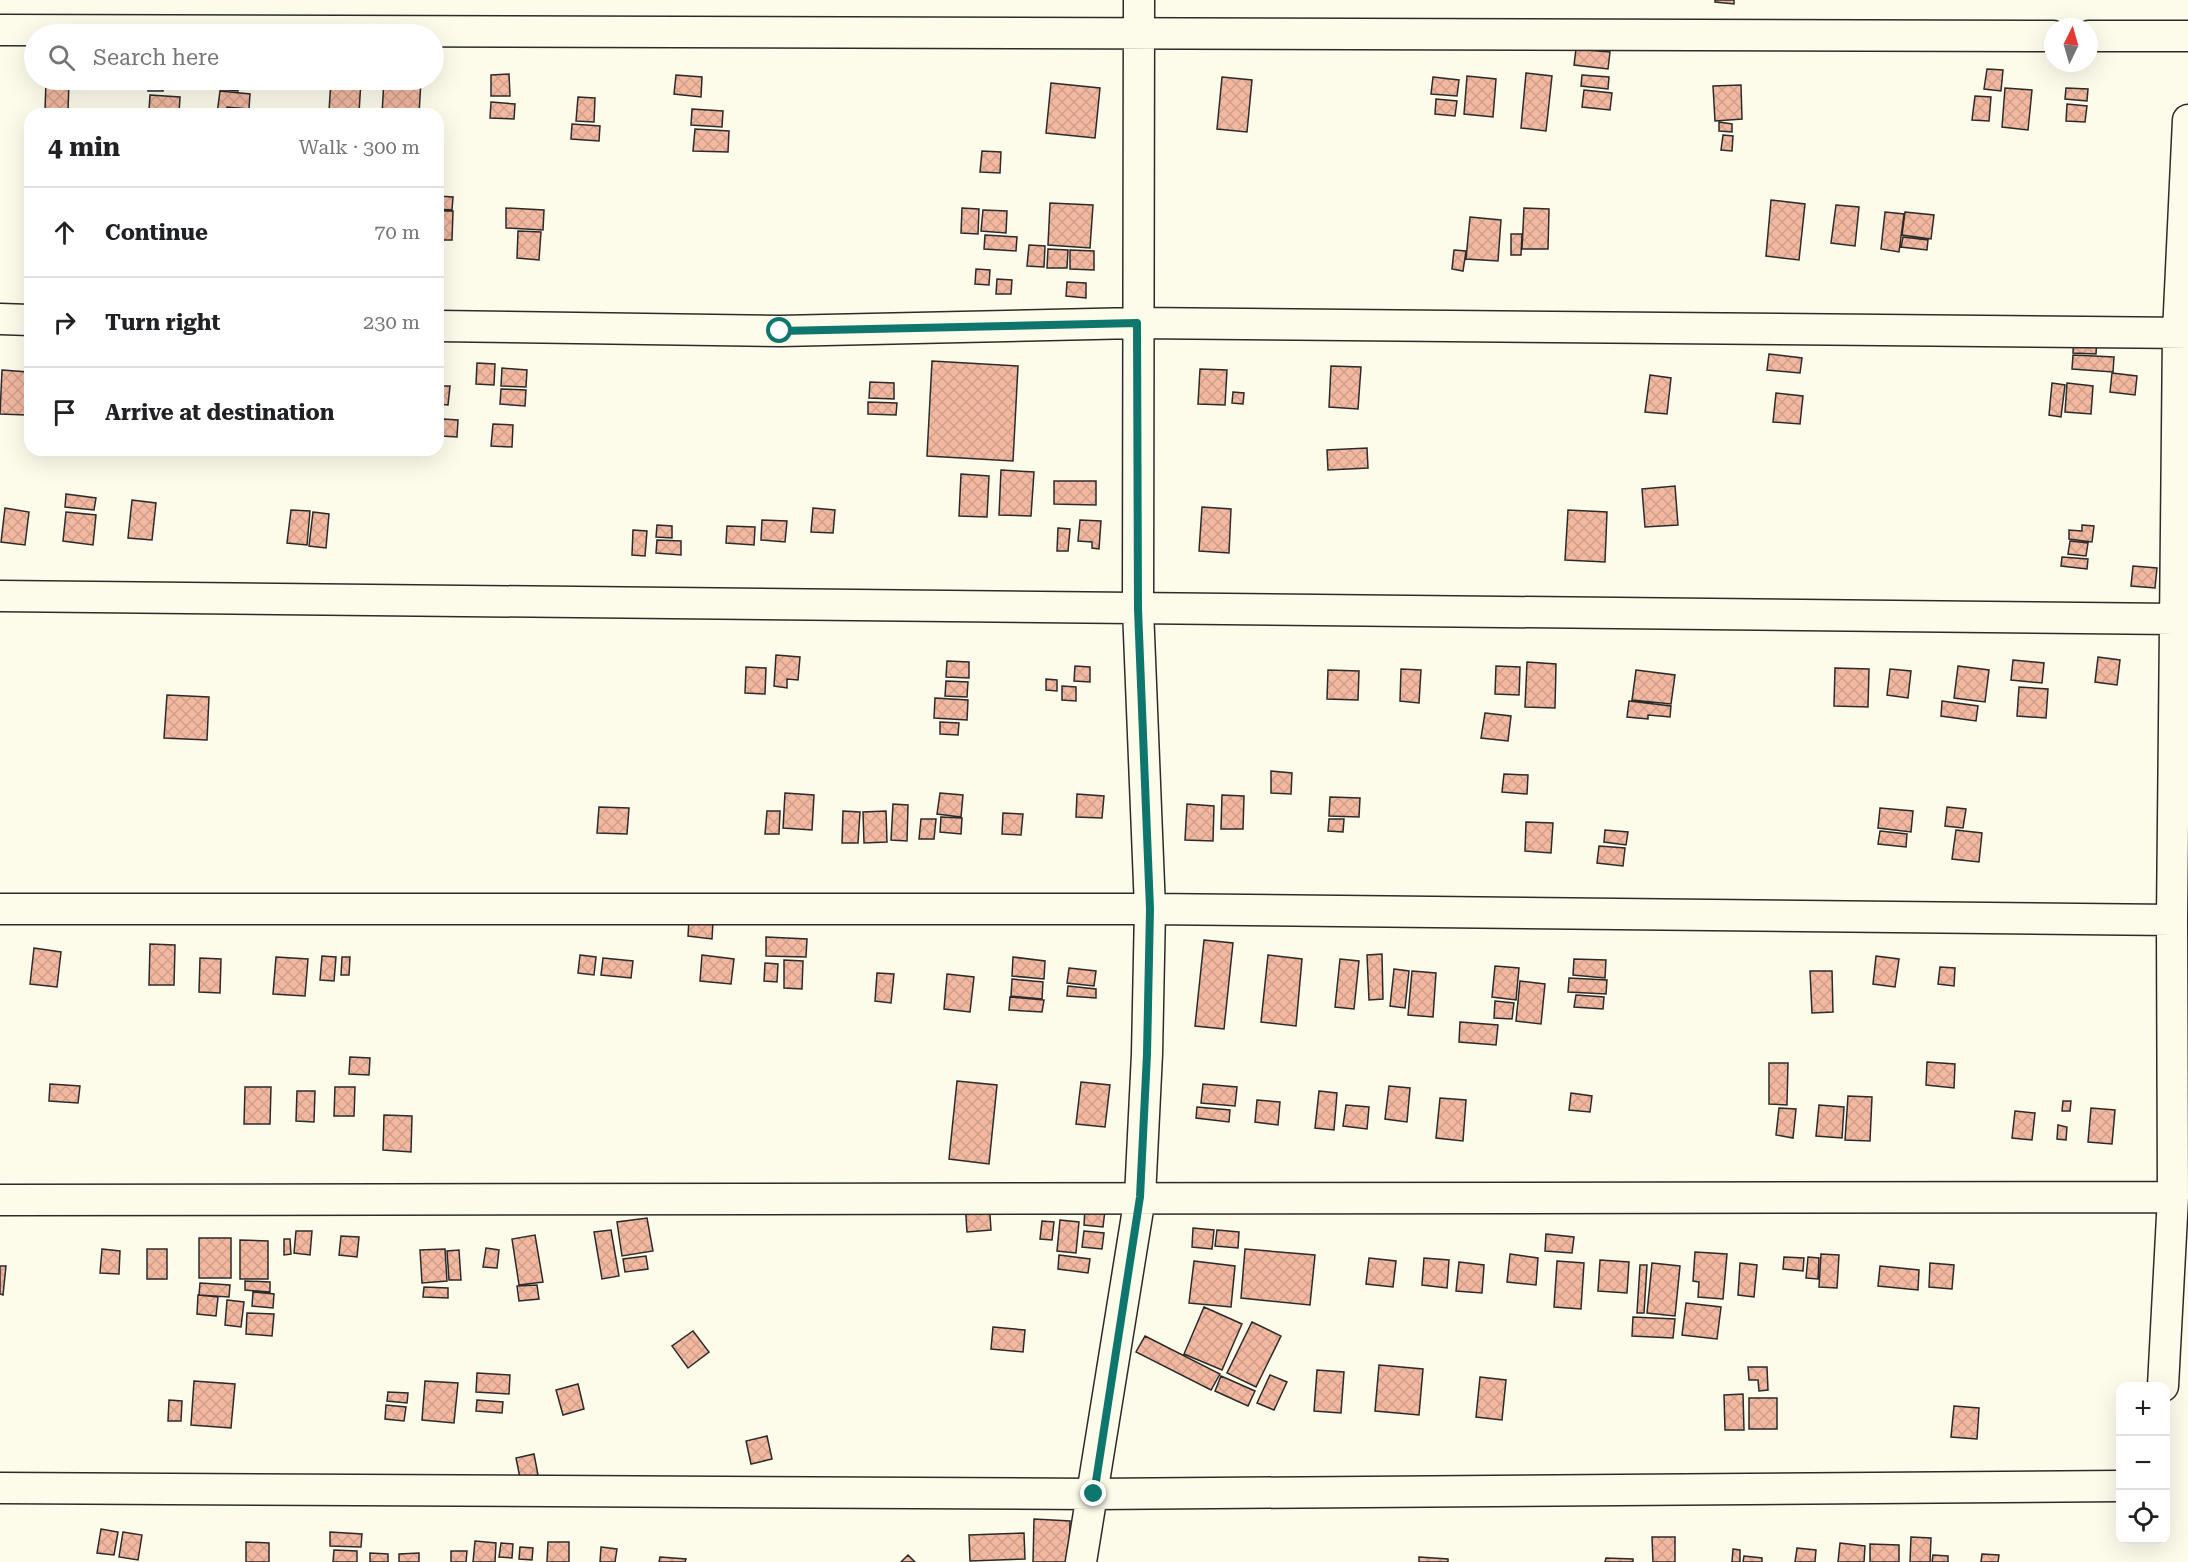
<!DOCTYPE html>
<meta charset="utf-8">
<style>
body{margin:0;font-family:"Roboto Serif",serif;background:#f2f2f2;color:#202124}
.controls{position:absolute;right:18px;bottom:18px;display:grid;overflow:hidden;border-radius:12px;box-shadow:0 6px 24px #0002}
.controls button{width:54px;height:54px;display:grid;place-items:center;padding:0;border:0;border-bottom:2px solid #e0e0e0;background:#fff;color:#202124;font:30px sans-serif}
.compass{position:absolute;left:2044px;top:18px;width:54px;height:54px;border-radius:50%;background:#fff;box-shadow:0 6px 24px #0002;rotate:5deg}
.stop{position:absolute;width:18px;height:18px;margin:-14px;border:4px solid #0f766e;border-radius:50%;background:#fff}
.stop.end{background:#0f766e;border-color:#fff;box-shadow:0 2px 6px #0008}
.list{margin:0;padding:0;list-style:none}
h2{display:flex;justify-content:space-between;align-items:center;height:78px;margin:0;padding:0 24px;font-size:26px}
h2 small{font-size:20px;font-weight:400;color:#757577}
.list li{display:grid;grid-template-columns:39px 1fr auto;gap:18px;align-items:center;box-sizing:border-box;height:90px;padding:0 24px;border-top:2px solid #e0e0e0}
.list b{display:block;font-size:22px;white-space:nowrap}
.list em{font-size:20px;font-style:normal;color:#757577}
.icon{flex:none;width:33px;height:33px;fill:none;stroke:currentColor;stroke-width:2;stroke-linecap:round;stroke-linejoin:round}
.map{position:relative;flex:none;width:2188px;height:1562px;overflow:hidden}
.search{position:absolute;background:#fff;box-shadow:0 6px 24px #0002;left:24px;top:24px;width:420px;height:66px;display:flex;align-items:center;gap:15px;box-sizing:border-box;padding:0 21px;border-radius:33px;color:#757577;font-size:22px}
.panel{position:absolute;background:#fff;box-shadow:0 6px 24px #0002;left:24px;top:108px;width:420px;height:348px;border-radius:18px}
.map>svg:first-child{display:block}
</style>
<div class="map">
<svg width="2188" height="1562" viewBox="0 0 2188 1562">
<defs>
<pattern id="building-cross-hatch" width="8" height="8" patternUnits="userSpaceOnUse" patternTransform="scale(1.5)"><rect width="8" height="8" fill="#f2b8a0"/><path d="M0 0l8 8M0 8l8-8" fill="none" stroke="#d09e8a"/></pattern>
</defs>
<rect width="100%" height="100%" fill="#fdfbea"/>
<path fill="url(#building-cross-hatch)" stroke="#2b2b2b" stroke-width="1.5" d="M1715,0H1734V4L1715,2Z
M1576,49L1610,52L1608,69L1574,65Z
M1987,69L2003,70L2001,91L1984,89Z
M1526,73L1552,76L1546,131L1521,128Z
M509,74L510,96H491V75Z
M676,75L702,77L701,97L674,94Z
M1582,75L1609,77L1608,89L1581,86Z
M1467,76L1496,79L1493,117L1464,114Z
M1222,77L1252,80L1247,132L1217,129Z
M1433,77L1459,80L1457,96L1431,94Z
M148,80H163V91H148Z
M217,80H239L238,91L216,89Z
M331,80H361L359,113L329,111Z
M384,80H421L419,114H382Z
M46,81H69L68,112L45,111Z
M1051,83L1100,88L1095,138L1046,133Z
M1741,85L1742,119L1715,121L1713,86Z
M2005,88L2032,90L2028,130L2002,127Z
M2066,88L2088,89L2087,101L2065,99Z
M1584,90L1612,93L1610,110L1582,107Z
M220,91L250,94L249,109L227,107V114H217Z
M150,95L180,97L179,113L149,111Z
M1975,96L1991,97L1989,121L1972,120Z
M578,97L595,98L594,122L576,121Z
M1436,99L1457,101L1455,116L1435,114Z
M491,102L515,104L514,119L490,118Z
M2067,104L2087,106L2085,122L2066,121Z
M692,109L723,111L722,127L691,125Z
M230,110L257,112V114H230Z
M1719,122L1732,124V132L1719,131Z
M572,124L600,126L599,141L571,139Z
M695,129L729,131L728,152L693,151Z
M1723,135L1733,136L1732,151L1721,150Z
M982,151L1001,152L1000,173L980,172Z
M438,196L453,197L452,210L438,209Z
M1771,200L1805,204L1799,260L1766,256Z
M1050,203L1093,205L1090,248L1048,245Z
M1836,205L1859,207L1855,246L1831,243Z
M506,208L544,210L543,230L506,228Z
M962,208L979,209L978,234L961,233Z
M1524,208L1549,209L1548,249H1522Z
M983,210L1007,211L1006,233L981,231Z
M438,211H453L452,240H438Z
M1885,212L1904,214L1899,252L1881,249Z
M1905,212L1934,215L1931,239L1902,235Z
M1470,217L1501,220L1498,261L1466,259Z
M518,231L541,232L539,260L517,258Z
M1511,234H1522L1521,255H1511Z
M985,235L1017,237L1016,251L984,249Z
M1903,237L1928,240L1927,250L1901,247Z
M1029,245L1045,246L1044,267L1027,266Z
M1048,249L1068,250L1067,268H1047Z
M1070,250L1094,251V270L1070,269Z
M1454,250L1466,251L1463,271L1452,269Z
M976,269L990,270L989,285L975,284Z
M997,279L1012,280L1011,294H996Z
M1067,282L1086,283V298L1066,296Z
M2074,336L2097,338L2096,354L2073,353Z
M1769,354L1802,358L1800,373L1767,370Z
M2073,355L2114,357L2113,372L2072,369Z
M932,361L1018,366L1013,461L927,456Z
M477,363L495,364L494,385L476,384Z
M1331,366L1361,367L1358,409L1329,407Z
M502,368L527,370L526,387L501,386Z
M1200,369L1227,370L1225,405L1198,404Z
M2,370L28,372L27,384H30V403H27L26,415L0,414Z
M2112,373L2137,376L2135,395L2110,392Z
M1650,375L1671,378L1667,414L1645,412Z
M870,382L894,383V399L869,398Z
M2052,383L2065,385L2061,417L2049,415Z
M2067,383L2093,386L2091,414L2065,412Z
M438,386H450L448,405L438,404Z
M501,389L526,390L525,406L500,404Z
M1233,392L1244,393L1243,404L1232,403Z
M1776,393L1803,396L1800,424L1773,422Z
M868,402L897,403L896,415L868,414Z
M438,412L441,413L439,434H438Z
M443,419L458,420L457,437L442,436Z
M493,424L513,425L512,447L491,446Z
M1367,448L1368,468L1328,470L1327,450Z
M1001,470L1034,472L1031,516L999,515Z
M961,474L989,476L987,517L959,516Z
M1054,481H1096V505L1054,504Z
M1675,486L1678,525L1645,527L1642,489Z
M66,494L96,498L94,510L65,507Z
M132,500L156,503L152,540L128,538Z
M1202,507L1231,509L1229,553L1199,551Z
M5,508L29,512L25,545L1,542Z
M813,508L835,510L833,533L811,532Z
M291,510L310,511L307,545L287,543Z
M1568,510L1607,512L1605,562L1565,560Z
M66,512L96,515L93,545L63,541Z
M313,512L329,514L326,548L309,546Z
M762,520L787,521L785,542L761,540Z
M1080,520L1101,521L1099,549L1092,548V542L1078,541Z
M657,525L672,526V538L656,537Z
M2082,525L2094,526L2092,542L2069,539V530L2082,531Z
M727,526L755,527L754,545L726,543Z
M1058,528L1070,529L1068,551H1057Z
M633,530L647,531L645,556L632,555Z
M657,540L681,541V555L656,553Z
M2070,541L2088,543L2086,556L2068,554Z
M2062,557L2088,559L2087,569L2061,566Z
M2133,566L2157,568L2155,588L2131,586Z
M776,655L800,657L798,680L787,679V688L774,686Z
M2098,657L2120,660L2117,685L2095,682Z
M2013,660L2044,663L2042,683L2011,680Z
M947,661L969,662V678L946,677Z
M1527,662L1556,664L1555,708L1525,707Z
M1075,666L1090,667V682L1074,681Z
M1496,666L1520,667L1519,695L1495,694Z
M1958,666L1989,670L1985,702L1954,698Z
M746,667L766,668L765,694L745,693Z
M1835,668L1869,669L1868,707L1834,706Z
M1401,669L1421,670L1419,703L1400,701Z
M1890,669L1911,671L1908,698L1887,695Z
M1328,670L1359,671L1358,700L1327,699Z
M1636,670L1675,675L1671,704L1632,700Z
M1046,679L1057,680V691L1046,690Z
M946,681L968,682L967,697L945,696Z
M1062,686L1076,687V701L1062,700Z
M2019,687L2048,689L2046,718L2017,716Z
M167,695L209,697L207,740L164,738Z
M935,698L968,700L967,720L934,718Z
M1629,701L1671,706L1670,717L1648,715V719L1627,717Z
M1942,701L1978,706L1976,721L1941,716Z
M1485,713L1511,716L1508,741L1481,738Z
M940,722L959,723L958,735L940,734Z
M1271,771L1292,773L1291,794L1271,793Z
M1504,774L1528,775L1527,794L1502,792Z
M785,793L814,795L812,830L783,828Z
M940,793L963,795L961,817L937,814Z
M1077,794L1104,796L1102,818L1076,817Z
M1222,795L1244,796L1243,829H1221Z
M1330,797L1360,798L1359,817L1329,816Z
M893,804L908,805L907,841L891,840Z
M1187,804L1214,806L1213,841L1185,840Z
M599,807L629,808L627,834L597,833Z
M1947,807L1966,809L1963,828L1945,826Z
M1880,808L1913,811L1911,832L1878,828Z
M767,811H780L779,834H765Z
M843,811L860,812L858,843H842Z
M886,811L887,842L864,843L863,812Z
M1003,813L1023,814L1021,835L1002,834Z
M941,817L962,818L961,834L940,832Z
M921,819H936L934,839H919Z
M1329,819H1344L1343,832L1328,831Z
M1526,822L1553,823L1551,853L1525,851Z
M1605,830L1628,832L1626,845L1604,842Z
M1956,830L1982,833L1979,862L1952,859Z
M1880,831L1907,834L1906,847L1878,844Z
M1599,846L1625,848L1623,866L1597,863Z
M689,919L713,922L712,939L688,936Z
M766,937L807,939L806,957L766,956Z
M1204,940L1233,943L1224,1029L1195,1026Z
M150,944L175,945L174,985H149Z
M34,948L61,952L57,987L30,984Z
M1382,954L1383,999L1369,1000L1367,955Z
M580,955L596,957L594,975L578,973Z
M702,955L734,959L731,984L700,981Z
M1268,955L1302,959L1296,1026L1261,1022Z
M322,956L336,957L334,981L320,980Z
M1876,956L1899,959L1895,987L1873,984Z
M276,957L308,959L305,996L273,994Z
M342,957H350L349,975H341Z
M1013,957L1045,961L1044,979L1012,976Z
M200,958L221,959L220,993L199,992Z
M603,958L633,961L631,978L601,975Z
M1340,959L1359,961L1354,1009L1335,1007Z
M1574,959L1606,960L1605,978L1573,975Z
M784,960L803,961L802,989L784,988Z
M765,963L778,964L777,982L764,981Z
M1495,966L1519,968L1516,1000L1492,997Z
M1940,967L1955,968L1954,986L1938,984Z
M1069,968L1096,971L1094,986L1067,983Z
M1394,969L1409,971L1405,1008L1390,1006Z
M1412,971L1436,973L1433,1017L1408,1015Z
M1810,971H1832L1833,1012L1812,1013Z
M877,973L894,974L891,1003L875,1001Z
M947,974L974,977L970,1012L944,1009Z
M1569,978L1607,980L1606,994L1568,992Z
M1012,979L1043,982L1042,999L1011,996Z
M1520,981L1545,984L1541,1024L1516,1021Z
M1068,986L1096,989V998L1067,996Z
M1576,995L1604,997L1603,1009L1574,1007Z
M1010,997L1044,1000L1042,1012L1009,1010Z
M1495,1001L1514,1003L1512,1019L1494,1018Z
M1460,1022L1498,1025L1496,1045L1459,1042Z
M350,1057L370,1058L369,1075L349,1074Z
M1927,1062L1955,1064L1954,1088L1926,1085Z
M1769,1063H1788L1787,1105L1769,1104Z
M957,1081L997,1085L989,1164L949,1159Z
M1081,1082L1110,1085L1105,1127L1076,1124Z
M50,1084L80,1086L78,1103L49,1101Z
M1203,1084L1237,1087L1235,1106L1201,1103Z
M1389,1086L1410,1088L1407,1122L1385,1119Z
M245,1087H271L270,1124H244Z
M335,1087H355L354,1116H334Z
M297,1091H315L314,1122L296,1121Z
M1319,1091L1337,1093L1334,1130L1315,1128Z
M1571,1093L1592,1096L1590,1112L1569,1110Z
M1848,1096L1872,1097L1870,1141L1845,1140Z
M1440,1098L1466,1100L1463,1141L1436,1138Z
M1257,1100L1280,1102L1278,1125L1255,1122Z
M2063,1101H2071L2070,1111H2062Z
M1346,1105L1369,1107L1367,1129L1343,1126Z
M1819,1105L1844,1107L1842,1138L1816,1136Z
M1197,1107L1230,1110L1229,1122L1196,1118Z
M1779,1108L1796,1109L1793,1138L1776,1135Z
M2091,1108L2115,1110L2112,1144L2088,1142Z
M2015,1111L2035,1113L2032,1140L2012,1138Z
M384,1115L412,1116L411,1152L383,1150Z
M2058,1125L2067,1127L2066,1140L2057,1139Z
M989,1200L991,1230L967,1232L965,1202Z
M1085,1208L1105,1210L1103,1227L1084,1225Z
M647,1218L653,1251L622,1256L617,1222Z
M1060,1220L1079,1222L1076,1253L1057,1251Z
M1042,1221L1054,1222L1052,1240L1040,1239Z
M1193,1228L1214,1230L1212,1249L1192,1247Z
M611,1230L619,1276L602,1279L594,1232Z
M1217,1230L1239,1232L1238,1248L1215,1246Z
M296,1231H312L310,1255L294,1253Z
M1084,1231L1104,1233L1102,1249L1082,1247Z
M1546,1234L1574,1237L1572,1253L1545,1251Z
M535,1235L543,1282L519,1285L512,1239Z
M341,1236L359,1237L357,1257L339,1255Z
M199,1238H231V1278H199Z
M284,1239H290L291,1254L284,1255Z
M240,1240L268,1241V1279H240Z
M486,1248L499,1250L497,1268L483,1267Z
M102,1249L120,1251L119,1274L100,1273Z
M147,1249H167V1279H147Z
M445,1249L447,1281L422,1283L420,1250Z
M1245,1249L1315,1255L1310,1305L1241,1298Z
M459,1250L461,1280H449L447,1251Z
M1695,1252L1727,1254L1723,1299L1698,1297L1699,1282L1693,1281Z
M1510,1254L1538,1258L1536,1285L1507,1282Z
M1821,1254L1839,1255L1837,1288L1819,1287Z
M1059,1255L1090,1259L1088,1273L1058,1269Z
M646,1256L648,1269L625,1272L623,1259Z
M1784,1257L1804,1258L1803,1271L1783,1269Z
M1808,1257L1819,1258L1818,1279L1806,1278Z
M1369,1258L1396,1261L1393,1287L1366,1284Z
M1424,1258L1449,1260L1447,1288L1422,1285Z
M1600,1260L1629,1262L1627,1293L1598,1291Z
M1194,1261L1235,1266L1231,1307L1189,1303Z
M1557,1261L1584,1263L1581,1309L1554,1307Z
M1459,1262L1484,1265L1482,1293L1456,1291Z
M1652,1263L1680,1266L1675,1316L1647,1313Z
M1740,1263L1757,1265L1754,1297L1738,1295Z
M1930,1263L1954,1265L1952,1289L1929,1287Z
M1640,1265H1647L1644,1313H1637Z
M0,1266H6L3,1295L0,1294Z
M1880,1266L1919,1270L1918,1290L1878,1286Z
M245,1281L270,1282V1292L245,1290Z
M200,1283L230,1285L229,1297L199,1295Z
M537,1285L539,1299L519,1301L517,1286Z
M424,1287L448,1288V1298L423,1297Z
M253,1292L274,1294L273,1308L252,1306Z
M198,1295L218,1297L216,1316L197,1314Z
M227,1300L244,1302L241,1327L225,1325Z
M1686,1303L1721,1307L1717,1339L1682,1335Z
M1204,1307L1242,1324L1222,1370L1184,1354Z
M247,1313L274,1314L272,1336L246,1334Z
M1633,1317L1675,1319L1673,1338L1632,1336Z
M1252,1322L1281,1336L1256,1387L1227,1373Z
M993,1327L1025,1330L1023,1352L991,1349Z
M693,1331L709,1352L688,1368L672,1346Z
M1145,1336L1220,1374L1211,1390L1136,1352Z
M1379,1365L1423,1369L1419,1415L1375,1411Z
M1748,1367H1767L1768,1390L1759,1391L1758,1380H1749Z
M1317,1370L1344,1372L1341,1413L1314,1411Z
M477,1373L510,1375L509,1394L476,1392Z
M1270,1375L1287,1382L1274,1410L1257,1403Z
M1221,1376L1255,1391L1248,1406L1215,1391Z
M1480,1377L1506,1380L1502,1420L1476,1417Z
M194,1381L235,1384L231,1428L191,1425Z
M425,1381L458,1383L454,1423L422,1420Z
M578,1384L584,1409L563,1415L556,1390Z
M388,1392L408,1393L407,1403L387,1401Z
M1743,1394L1744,1430H1725L1724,1395Z
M1749,1398H1777V1429H1749Z
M169,1400L182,1401L181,1421H168Z
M477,1400L503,1402L502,1413L476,1411Z
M386,1405L406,1407L404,1421L385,1419Z
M1954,1406L1979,1408L1977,1439L1951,1437Z
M767,1436L772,1459L751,1464L746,1441Z
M534,1454L538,1475L520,1478L516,1458Z
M1034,1519L1070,1521L1069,1562H1033Z
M101,1529L118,1532L114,1555L97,1553Z
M123,1532L142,1535L138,1560L119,1557Z
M330,1532L362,1534L361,1547L330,1546Z
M1024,1533L1025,1559L970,1561L969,1535Z
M1652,1537H1675V1562H1653Z
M1911,1537L1931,1538L1930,1562H1910Z
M475,1541L496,1543L495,1562H473Z
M246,1542L269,1543V1562H246Z
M548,1542H569V1562H547Z
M501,1543L513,1544L512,1558L499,1557Z
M1840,1543L1865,1546L1864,1562H1838Z
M1870,1544L1899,1545V1562H1870Z
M520,1547L533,1548L532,1560L519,1559Z
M601,1547L617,1549L615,1562H600Z
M1797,1548L1816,1550L1815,1562H1795Z
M1733,1549L1740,1550V1562H1732Z
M334,1550L357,1551V1562H333Z
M451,1551H467L466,1562H451Z
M370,1553L388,1554V1562H370Z
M419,1553V1562H399V1554Z
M1982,1554L1999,1555L1998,1562H1981Z
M908,1555L915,1562H901Z
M1933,1555L1948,1556V1562H1932Z
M1744,1556L1762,1558V1562H1743Z
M660,1557L686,1559L685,1562H659Z
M1419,1557L1448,1559V1562H1419Z
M1606,1558L1633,1559V1562H1605Z"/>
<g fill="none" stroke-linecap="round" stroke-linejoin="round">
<g stroke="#2b2b2b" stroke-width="33">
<path id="street" d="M0,30L2053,36
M2089,36H2188
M0,319L30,320
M438,326L780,331L1137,323L2188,333
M0,596L2175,619
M0,909H1150L2172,920
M0,1200L2173,1197
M2163,1386L2173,1197L2172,920L2178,333L2188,120
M0,1488L1094,1494L2120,1486
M1081,1562L1140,1197L1147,1054L1150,909L1138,609L1139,0"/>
</g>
<use href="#street" stroke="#fdfbea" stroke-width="30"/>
</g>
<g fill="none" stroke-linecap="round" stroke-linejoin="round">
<path stroke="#0f766e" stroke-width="8" d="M780,331L1137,323L1138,609L1150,909L1147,1054L1140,1197L1094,1494"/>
</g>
</svg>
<div class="controls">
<button>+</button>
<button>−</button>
<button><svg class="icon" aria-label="locate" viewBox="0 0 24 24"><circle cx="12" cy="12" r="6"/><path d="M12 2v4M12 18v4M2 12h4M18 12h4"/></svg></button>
</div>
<svg class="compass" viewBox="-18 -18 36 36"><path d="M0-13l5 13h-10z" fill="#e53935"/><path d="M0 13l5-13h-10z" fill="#757577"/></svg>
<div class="stop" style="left:780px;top:331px"></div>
<div class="stop end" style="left:1094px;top:1494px"></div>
<div class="search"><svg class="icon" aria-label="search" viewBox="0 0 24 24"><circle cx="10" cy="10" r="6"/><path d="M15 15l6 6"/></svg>Search here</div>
<section class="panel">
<h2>4 min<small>Walk · 300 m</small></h2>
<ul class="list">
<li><svg class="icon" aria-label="ahead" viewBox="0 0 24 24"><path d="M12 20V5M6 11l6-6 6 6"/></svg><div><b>Continue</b></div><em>70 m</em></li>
<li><svg class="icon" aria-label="right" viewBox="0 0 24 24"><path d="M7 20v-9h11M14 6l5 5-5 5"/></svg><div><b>Turn right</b></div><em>230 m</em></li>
<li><svg class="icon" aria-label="arrive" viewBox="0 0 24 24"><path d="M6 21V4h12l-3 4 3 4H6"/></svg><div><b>Arrive at destination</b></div></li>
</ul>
</section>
</div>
